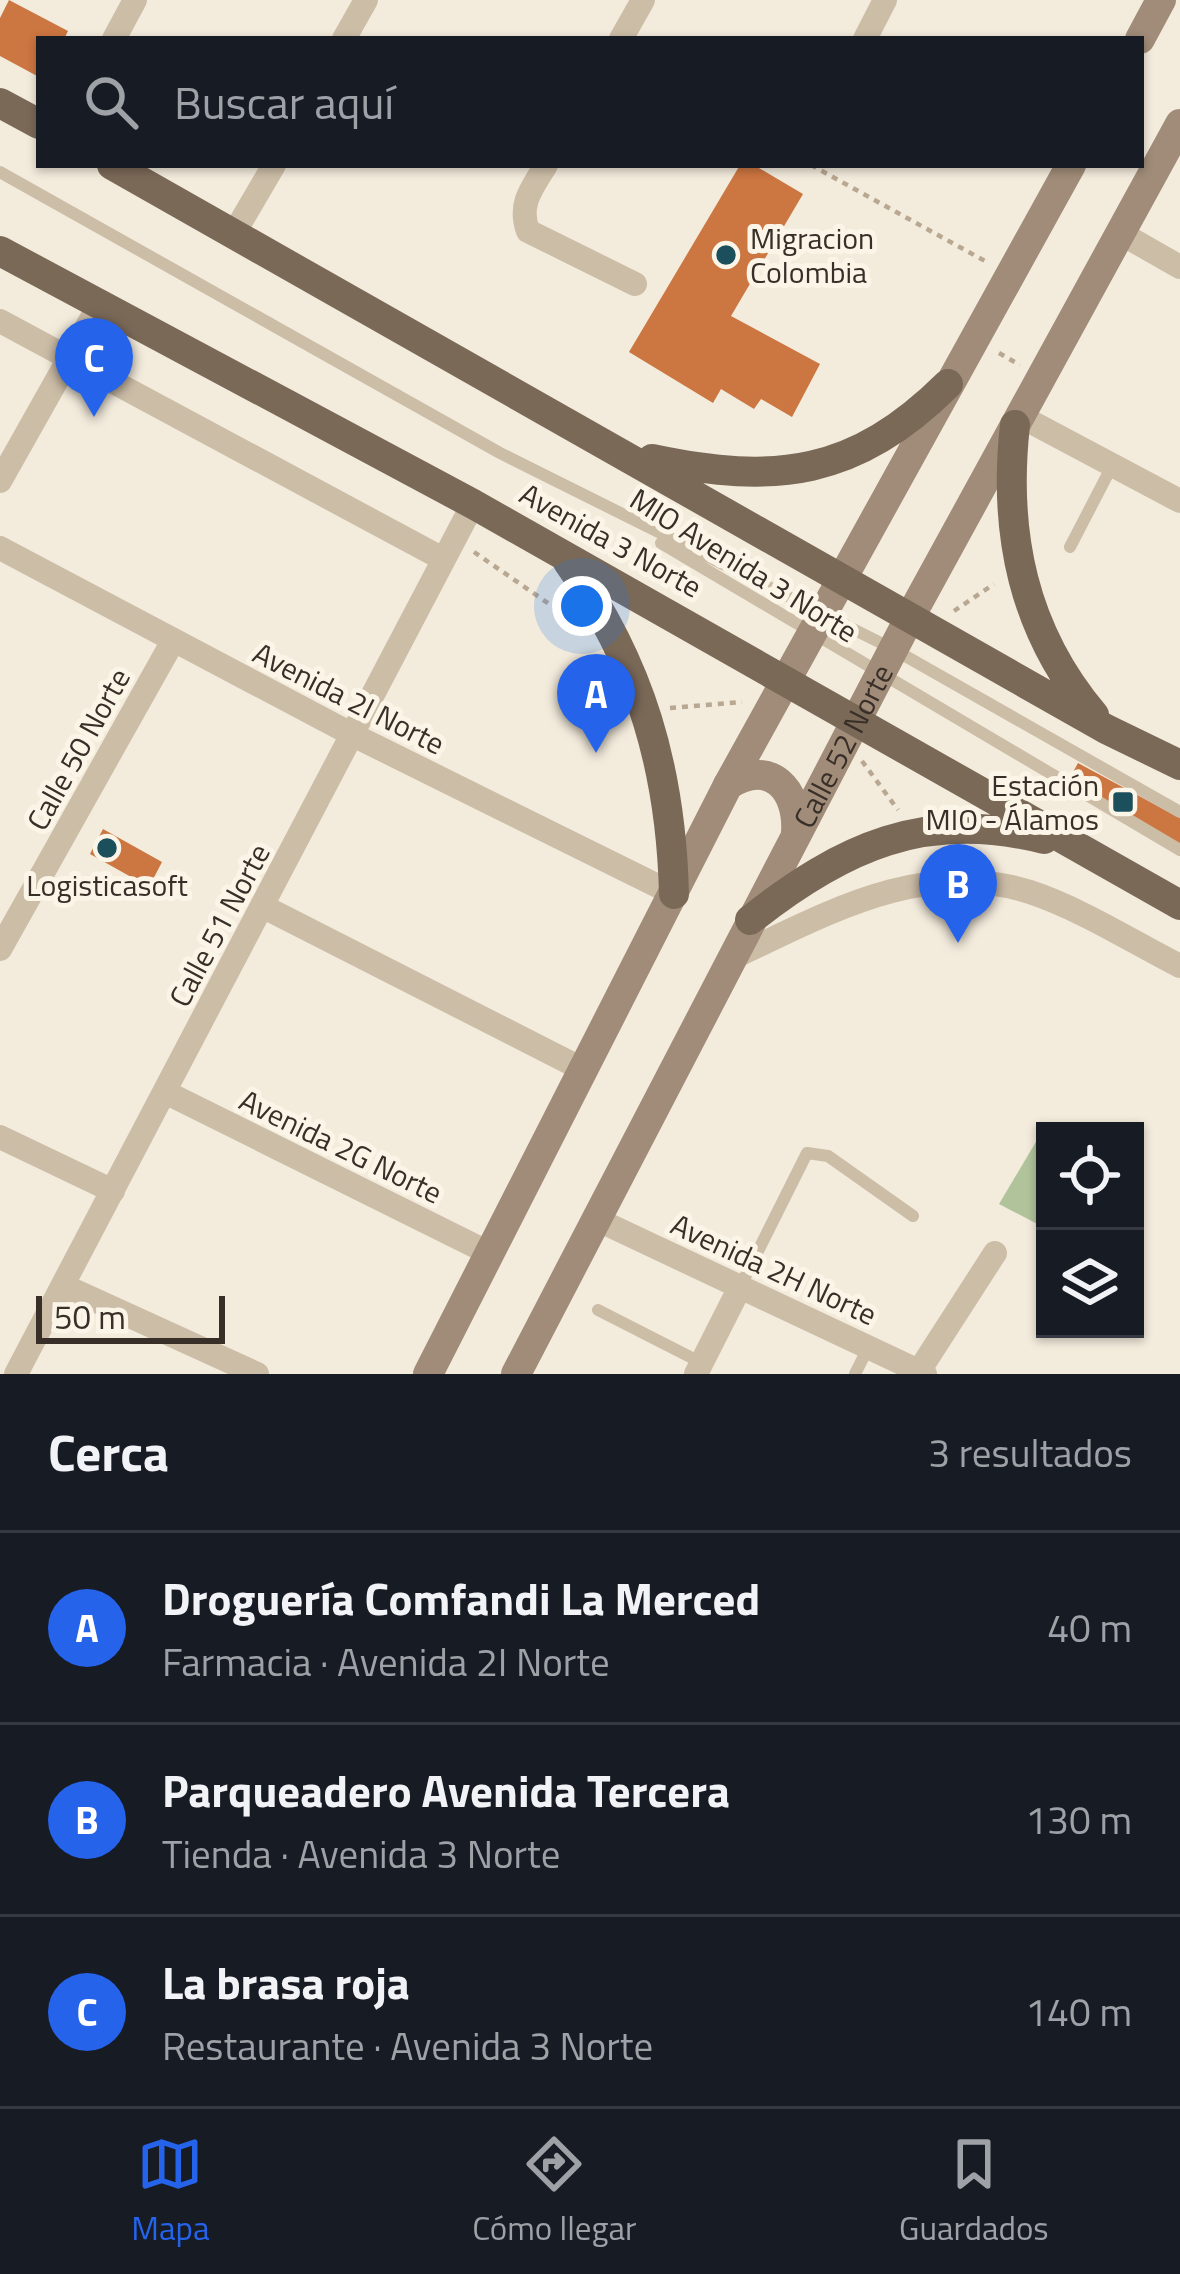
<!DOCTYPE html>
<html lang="es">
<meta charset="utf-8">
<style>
body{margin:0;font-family:"Titillium Web",sans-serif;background:#20242c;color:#f1f3f6}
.controls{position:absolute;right:36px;bottom:36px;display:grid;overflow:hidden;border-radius:0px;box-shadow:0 3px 9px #0004}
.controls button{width:108px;height:108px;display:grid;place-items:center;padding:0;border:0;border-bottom:3px solid #363941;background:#171b24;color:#f1f3f6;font:60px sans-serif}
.scale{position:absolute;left:36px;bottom:30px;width:189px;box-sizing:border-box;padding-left:12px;border:6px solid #382f28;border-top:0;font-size:33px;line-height:42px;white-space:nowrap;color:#382f28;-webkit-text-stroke:9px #fbf5e8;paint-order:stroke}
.you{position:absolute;left:582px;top:606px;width:42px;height:42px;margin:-30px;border:9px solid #fff;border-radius:50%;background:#1a73e8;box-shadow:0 0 0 18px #1a73e833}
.badge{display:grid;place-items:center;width:78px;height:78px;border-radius:50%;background:#2563eb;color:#fff;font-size:39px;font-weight:700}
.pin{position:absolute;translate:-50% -99px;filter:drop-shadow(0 3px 6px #0008)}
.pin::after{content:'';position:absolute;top:63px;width:42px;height:36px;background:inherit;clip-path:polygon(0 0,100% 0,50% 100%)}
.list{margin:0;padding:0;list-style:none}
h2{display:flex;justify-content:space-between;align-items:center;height:156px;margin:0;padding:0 48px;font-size:51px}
h2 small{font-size:39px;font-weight:400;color:#9ea1a6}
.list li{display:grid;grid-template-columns:78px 1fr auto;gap:36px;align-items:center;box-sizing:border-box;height:192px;padding:0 48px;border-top:3px solid #363941}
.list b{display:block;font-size:45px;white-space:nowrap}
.list p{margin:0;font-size:39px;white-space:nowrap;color:#9ea1a6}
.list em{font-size:39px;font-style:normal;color:#9ea1a6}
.icon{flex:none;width:66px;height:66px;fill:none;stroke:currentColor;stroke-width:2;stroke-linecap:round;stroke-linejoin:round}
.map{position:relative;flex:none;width:1180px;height:1374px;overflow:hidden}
.search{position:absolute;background:#171b24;box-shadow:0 3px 9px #0004;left:36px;right:36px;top:36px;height:132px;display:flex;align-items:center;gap:30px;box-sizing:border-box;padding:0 42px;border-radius:0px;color:#9ea1a6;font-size:45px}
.sheet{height:732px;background:#171b24}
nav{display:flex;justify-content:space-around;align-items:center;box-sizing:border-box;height:168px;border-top:3px solid #363941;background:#171b24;font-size:33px;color:#9ea1a6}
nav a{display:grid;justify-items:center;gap:6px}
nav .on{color:#2563eb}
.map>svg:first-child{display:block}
</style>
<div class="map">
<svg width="1180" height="1374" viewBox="0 0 1180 1374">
<rect width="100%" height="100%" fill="#f3ebdc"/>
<path fill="#b0c39b" d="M1040,1135L1045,1138V1228L999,1204Z"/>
<path fill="#cc7641" d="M9,0L68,31L64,39H39V77L0,56V18Z
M740,165H754L803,194L731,316L820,364L792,417L761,399L754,409L721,389L713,403L629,352Z
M1078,763L1180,818V847L1066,785Z
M103,829L162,862L149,887L90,854Z"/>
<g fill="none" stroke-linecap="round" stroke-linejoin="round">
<path stroke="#b8a791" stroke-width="4.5" stroke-dasharray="6 6" stroke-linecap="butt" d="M811,165L985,261
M999,353L1020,365
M474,552L568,617
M954,611L994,584
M670,708L742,702
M862,761L898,810"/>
<path stroke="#ccbda7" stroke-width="12" d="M0,172L500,453L893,649L1180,812
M661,543L1180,850
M1070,547L1112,466
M741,1285L807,1153L828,1156L913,1216
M598,1310L702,1363
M855,1374L868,1348"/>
<path stroke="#ccbda7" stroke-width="24" d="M114,39L135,0
M344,39L366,0
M621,39L643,0
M865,39L885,0
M546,165C532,188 518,204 528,231L635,284
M1122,234L1180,267
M233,235L274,165
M0,321L443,559
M1020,416L1180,501
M0,481L98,307
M0,548L355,736L674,894
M262,906L584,1070
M0,949L173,641
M730,959C824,915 922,857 1030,892C1081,909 1131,941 1180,966
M165,1092L491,1254
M0,1137L113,1191
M596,1219L925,1374
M64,1286L257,1374
M919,1371L995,1253
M16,1374L473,504
M696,1374L741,1285"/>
<g stroke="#a08c78" stroke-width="30">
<path d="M1140,39L1161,0"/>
<path d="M728,785C770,758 799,789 796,833"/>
<path d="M428,1374L728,785L1071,165"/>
<path id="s1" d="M516,1374L910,617L1180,124"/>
</g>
<path stroke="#7b6958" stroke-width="30" d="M0,103L39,124
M112,165L1106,729L1180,765
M0,251L473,504L1180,905
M1015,425C1003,533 1023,631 1094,715
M652,459C776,485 855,476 948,384
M568,562C641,664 671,770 674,894
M750,920C842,847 925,809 1044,839"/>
</g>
<g fill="#1b4f5c" stroke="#fbf5e8" stroke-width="4.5">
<circle cx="726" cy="255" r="12"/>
<rect x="1111" y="790" width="24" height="24" rx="6"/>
<circle cx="107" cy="848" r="12"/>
</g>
<g text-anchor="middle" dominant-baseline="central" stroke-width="10" stroke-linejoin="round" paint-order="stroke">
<g font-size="30" fill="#382f28" stroke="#fbf5e8" text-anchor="start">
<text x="750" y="238">Migracion<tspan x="750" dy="34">Colombia</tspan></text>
<text x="1099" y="785" text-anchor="end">Estación<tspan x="1099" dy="34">MIO - Álamos</tspan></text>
<text x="107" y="885" text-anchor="middle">Logisticasoft</text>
</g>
<g font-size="30" fill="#382f28" stroke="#fbf5e8">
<text transform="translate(611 540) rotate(29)">Avenida 3 Norte</text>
<text transform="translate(744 565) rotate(32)">MIO Avenida 3 Norte</text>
<text transform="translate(349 698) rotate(27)">Avenida 2I Norte</text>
<text stroke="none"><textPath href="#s1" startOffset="708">Calle 52 Norte</textPath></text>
<text transform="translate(78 749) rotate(-61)">Calle 50 Norte</text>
<text transform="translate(219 925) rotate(-62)">Calle 51 Norte</text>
<text transform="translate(341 1146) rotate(26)">Avenida 2G Norte</text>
<text transform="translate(774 1269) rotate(25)">Avenida 2H Norte</text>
</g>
</g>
</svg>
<div class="controls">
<button><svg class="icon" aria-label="locate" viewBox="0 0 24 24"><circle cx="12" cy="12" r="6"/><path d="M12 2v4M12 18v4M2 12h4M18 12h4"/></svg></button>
<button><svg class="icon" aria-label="layers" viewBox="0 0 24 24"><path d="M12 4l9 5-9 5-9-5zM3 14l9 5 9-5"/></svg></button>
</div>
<div class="scale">50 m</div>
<div class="you"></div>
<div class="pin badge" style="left:596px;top:753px">A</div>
<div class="pin badge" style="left:958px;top:943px">B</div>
<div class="pin badge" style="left:94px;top:417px">C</div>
<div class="search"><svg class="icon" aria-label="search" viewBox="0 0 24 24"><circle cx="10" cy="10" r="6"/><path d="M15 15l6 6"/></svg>Buscar aquí</div>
</div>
<section class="sheet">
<h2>Cerca<small>3 resultados</small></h2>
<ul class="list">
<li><span class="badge">A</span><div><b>Droguería Comfandi La Merced</b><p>Farmacia · Avenida 2I Norte</p></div><em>40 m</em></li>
<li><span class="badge">B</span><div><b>Parqueadero Avenida Tercera</b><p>Tienda · Avenida 3 Norte</p></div><em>130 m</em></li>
<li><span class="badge">C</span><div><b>La brasa roja</b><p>Restaurante · Avenida 3 Norte</p></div><em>140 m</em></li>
</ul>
</section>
<nav>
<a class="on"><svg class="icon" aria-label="map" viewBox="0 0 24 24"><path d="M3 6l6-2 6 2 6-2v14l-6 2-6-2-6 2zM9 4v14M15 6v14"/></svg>Mapa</a>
<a><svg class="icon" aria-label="directions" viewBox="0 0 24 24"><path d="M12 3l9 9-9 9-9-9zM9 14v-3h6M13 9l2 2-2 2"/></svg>Cómo llegar</a>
<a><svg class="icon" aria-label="saved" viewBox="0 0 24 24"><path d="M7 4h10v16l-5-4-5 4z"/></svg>Guardados</a>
</nav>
